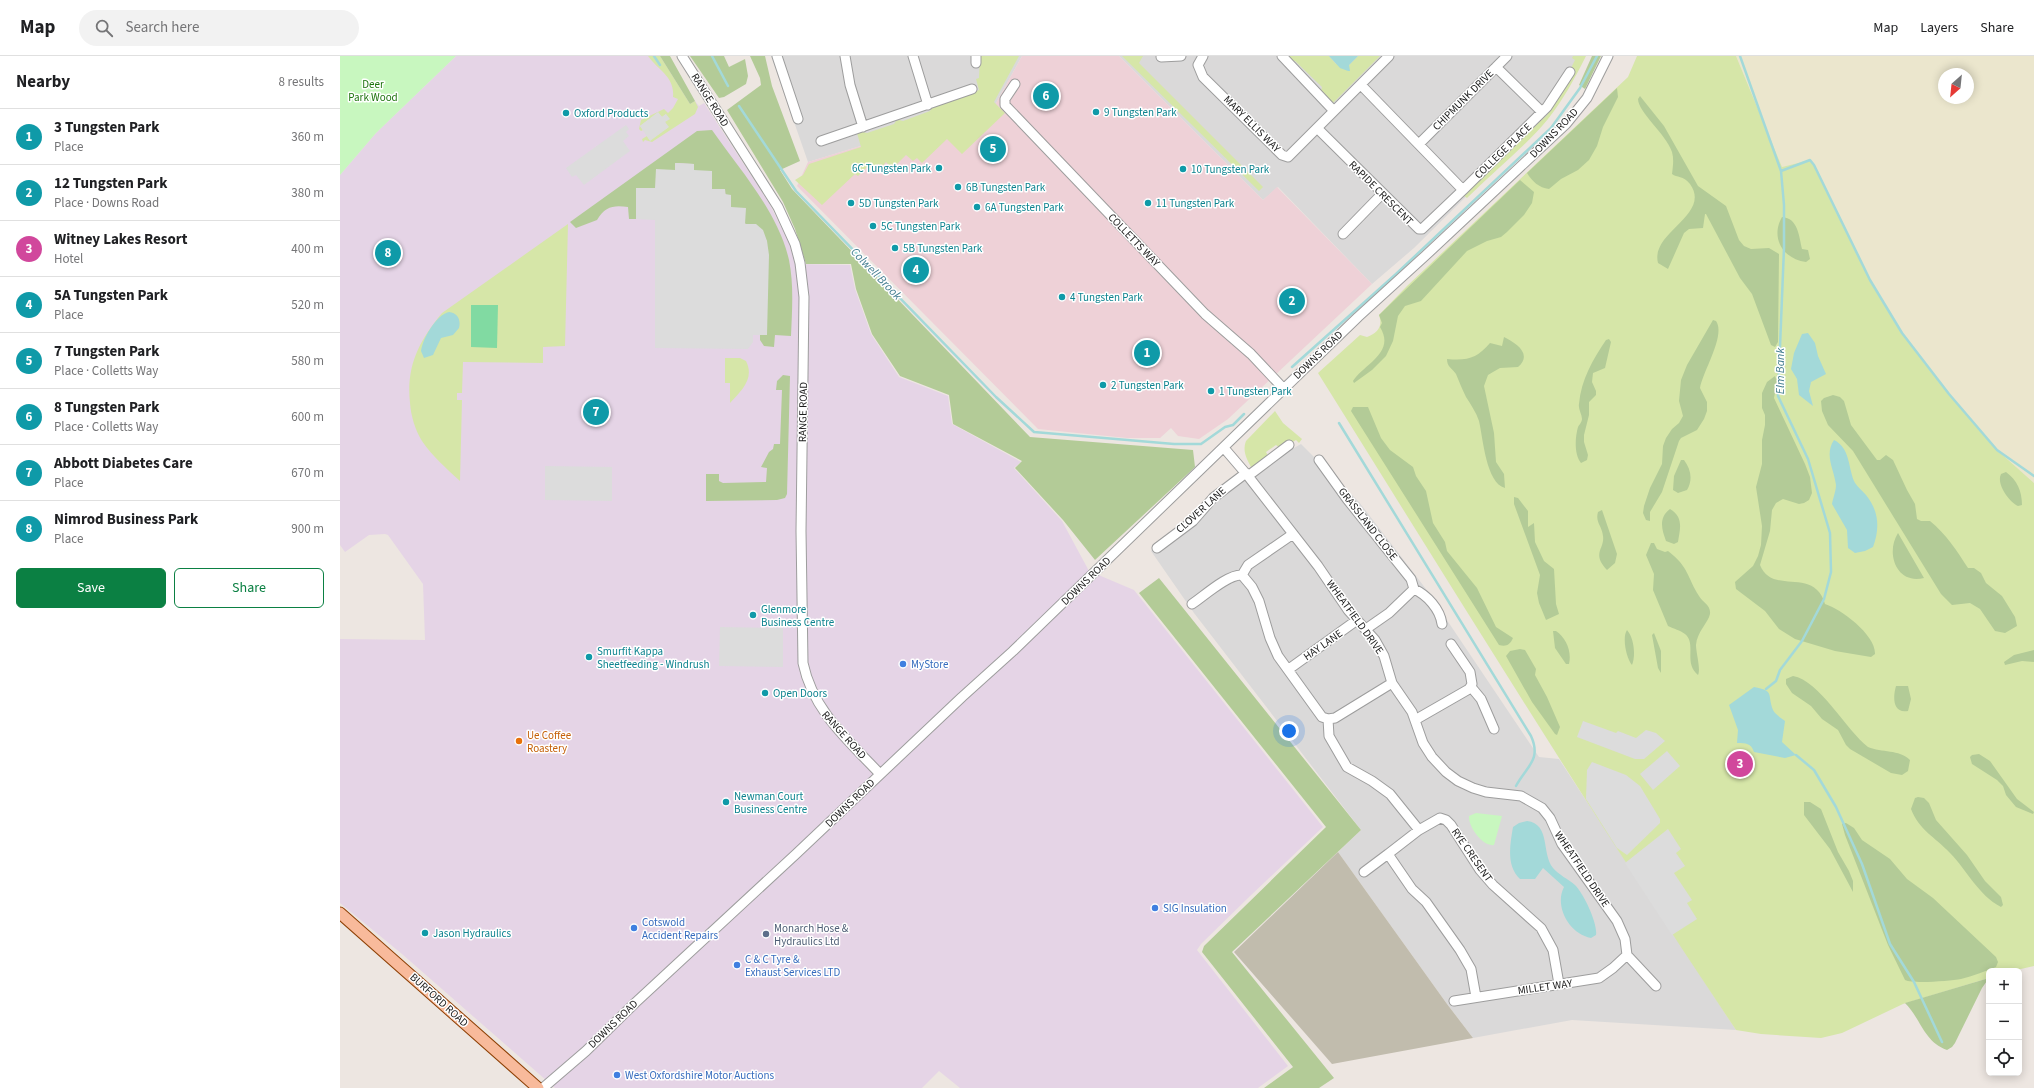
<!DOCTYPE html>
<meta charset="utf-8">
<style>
body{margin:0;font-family:"Source Sans 3",sans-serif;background:#f2f2f2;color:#202124}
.controls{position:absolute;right:12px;bottom:12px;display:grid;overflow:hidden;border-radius:6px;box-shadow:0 2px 10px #0003}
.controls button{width:36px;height:36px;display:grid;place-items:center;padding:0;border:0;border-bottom:1px solid #e0e0e0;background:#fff;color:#202124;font:20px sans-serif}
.compass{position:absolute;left:1598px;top:12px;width:36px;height:36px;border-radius:50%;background:#fff;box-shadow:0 2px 10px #0003;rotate:207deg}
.you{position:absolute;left:949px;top:675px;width:14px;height:14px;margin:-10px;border:3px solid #fff;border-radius:50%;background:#1a73e8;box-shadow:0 0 0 6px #1a73e833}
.badge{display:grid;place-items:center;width:26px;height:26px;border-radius:50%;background:#0b8043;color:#fff;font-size:13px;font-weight:700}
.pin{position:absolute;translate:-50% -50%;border:2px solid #fff;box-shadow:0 1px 4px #0006}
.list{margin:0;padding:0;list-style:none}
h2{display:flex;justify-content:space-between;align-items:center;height:52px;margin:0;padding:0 16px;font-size:17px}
h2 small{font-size:13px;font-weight:400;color:#757577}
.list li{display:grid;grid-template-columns:26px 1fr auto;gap:12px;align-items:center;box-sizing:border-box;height:56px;padding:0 16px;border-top:1px solid #e0e0e0}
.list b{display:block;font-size:15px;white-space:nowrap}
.list p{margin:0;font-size:13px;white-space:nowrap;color:#757577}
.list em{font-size:13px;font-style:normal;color:#757577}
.actions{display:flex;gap:8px;padding:12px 16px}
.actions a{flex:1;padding:9px 0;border:1px solid #0b8043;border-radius:6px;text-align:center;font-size:14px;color:#0b8043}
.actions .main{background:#0b8043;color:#fff}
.icon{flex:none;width:22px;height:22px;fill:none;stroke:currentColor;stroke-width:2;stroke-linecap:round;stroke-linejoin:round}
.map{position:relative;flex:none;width:1694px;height:1032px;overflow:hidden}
header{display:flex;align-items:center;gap:24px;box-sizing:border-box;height:56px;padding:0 20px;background:#fff;border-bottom:1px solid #e0e0e0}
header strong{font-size:19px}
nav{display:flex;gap:22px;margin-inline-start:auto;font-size:14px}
.search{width:280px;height:36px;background:#f2f2f2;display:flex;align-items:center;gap:10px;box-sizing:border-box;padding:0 14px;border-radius:22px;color:#757577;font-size:15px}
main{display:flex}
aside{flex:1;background:#fff}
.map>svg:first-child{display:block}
</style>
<header>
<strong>Map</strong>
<div class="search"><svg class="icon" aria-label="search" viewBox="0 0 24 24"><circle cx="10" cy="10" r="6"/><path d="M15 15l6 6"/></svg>Search here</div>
<nav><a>Map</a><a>Layers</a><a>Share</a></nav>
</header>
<main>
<aside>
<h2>Nearby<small>8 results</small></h2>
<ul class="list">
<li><span class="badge" style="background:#0f9aa8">1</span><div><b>3 Tungsten Park</b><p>Place</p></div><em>360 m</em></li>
<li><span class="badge" style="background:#0f9aa8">2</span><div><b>12 Tungsten Park</b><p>Place · Downs Road</p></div><em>380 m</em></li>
<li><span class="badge" style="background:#d1479c">3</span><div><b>Witney Lakes Resort</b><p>Hotel</p></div><em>400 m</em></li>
<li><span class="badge" style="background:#0f9aa8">4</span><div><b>5A Tungsten Park</b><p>Place</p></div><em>520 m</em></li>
<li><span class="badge" style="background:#0f9aa8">5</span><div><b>7 Tungsten Park</b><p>Place · Colletts Way</p></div><em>580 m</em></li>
<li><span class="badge" style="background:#0f9aa8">6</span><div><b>8 Tungsten Park</b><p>Place · Colletts Way</p></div><em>600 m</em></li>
<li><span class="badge" style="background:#0f9aa8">7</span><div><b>Abbott Diabetes Care</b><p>Place</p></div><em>670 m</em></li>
<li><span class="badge" style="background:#0f9aa8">8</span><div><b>Nimrod Business Park</b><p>Place</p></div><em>900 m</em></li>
</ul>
<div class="actions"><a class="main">Save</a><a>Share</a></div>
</aside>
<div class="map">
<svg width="1694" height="1032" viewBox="0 0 1694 1032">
<rect width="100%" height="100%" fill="#ede6e1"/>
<path fill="#dad9d9" d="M431,0H682L655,49L468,106Z
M779,0H1244L1212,56L1074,192L1032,228L938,131L923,144Z
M961,388L1019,446L1086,533L1199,701L1219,703L1396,974L1232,964L1133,982L1107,948L998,796L1021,774L854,557L811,495L871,439Z"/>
<path fill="#eed1d7" d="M682,0H779L923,144L937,131L1032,228L888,363L859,383L838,380L831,372L820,382H787L698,373L457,130L468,106L655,49Z"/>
<path fill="#e5d4e6" d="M116,0H320L350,48L355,45L359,50L364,47L429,147L449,187L455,208L510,209L515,233L531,278L559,321L608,340L612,368L681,406L674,412L722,465L749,515L794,534L983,771L908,842L861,888L857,894L948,1010L918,1032H620L599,1015L582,1032H215L62,898L0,847V583L85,584L83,528L48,479L45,478L29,479L5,496L0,489V119L36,77Z"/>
<path fill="#c1bcad" d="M998,796L1107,948L1133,982L992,1008L894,896Z"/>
<path fill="#ebe6cd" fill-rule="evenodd" d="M1396,0H1694V427L1657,394L1609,338L1562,277L1530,224L1470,104L1442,111ZM1604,18H1628V42H1604Z"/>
<path fill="#d6e6a8" d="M308,0H320L350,48L355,45L358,51L355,58L312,86L305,84L303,86L302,83L307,80L310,84L328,71L325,66L326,58L322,61L318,57L300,70L303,74L301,75L299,73L301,64L324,53L328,57L333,52L338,43L333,41C335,21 319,15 308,0Z
M640,0H679L654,46L665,57L622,98L607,83L582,107L577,102L573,105L566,99L552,113L546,106L542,111L538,108L531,115L527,111L518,120L515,118L482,149L455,124L463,119L469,108L521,91L517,77L523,76L527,77L554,68L556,65L559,64L563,65L590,55L592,51L639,34L636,23L639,22Z
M782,0H803L799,7L923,131L919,135Z
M945,0H989L996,8L1009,9L1018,0H1040L993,47L981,35L982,31L955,5H951Z
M1233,0H1246C1235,22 1223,44 1208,63C1184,92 1153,116 1127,142L1124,140L1127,135L1207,59L1234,14L1231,12L1235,4L1232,2Z
M1297,0H1396L1442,111L1470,104L1474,109L1530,224L1562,277L1609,338L1657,394L1694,427V910L1672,915H1649V922L1563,948L1502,977L1481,982L1421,978L1396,974C1252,759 1116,538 978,317L1020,279L1027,281C1038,277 1043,270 1039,259L1067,230L1288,21Z
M228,168L225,290L203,291V307L123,306L122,337H117V344H122L120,425C106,412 92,400 82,385C75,374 71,360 70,347C66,310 79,285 102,257Z
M385,302H400L406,305C415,323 401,335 390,347V327H385Z
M935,355L943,367L962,383L959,387L956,384L941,393L936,389L926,396L929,402L912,413C907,403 902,396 906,385Z"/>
<path fill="#b3cb97" d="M320,0H330L355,45L350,48Z
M350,0H384L389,11L405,3L408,20L406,28L384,41L379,42Z
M410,0H425L432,30L460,105L440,114L452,133L690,381L853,394L855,411L755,504L723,464L675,412L682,405L613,368L609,339L560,320L532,278L516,233L511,208H466L455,173L443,146L387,54L421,29L420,22Z
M1252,0H1261L1245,33L1239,29Z
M1277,32L1278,41L1263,71L1257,90L1249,104L1238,114L1221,123L1209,133C1199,132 1192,125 1187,117Z
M1300,40L1324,70L1358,130L1386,150L1399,184L1404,190L1411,193L1429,192L1439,198L1438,286L1435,291L1431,289L1412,238L1400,222L1366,158H1365L1363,172L1349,173L1344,177L1328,213L1318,207C1310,176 1372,159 1350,128C1343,119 1337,122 1332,118C1333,110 1334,103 1332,96C1326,78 1298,56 1298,43Z
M372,74C400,114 438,156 449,204C454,229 452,255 451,280L435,279L434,291L424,290L420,284V279H427V185C411,172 386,156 385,133H372L354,114V108L336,107L335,114L316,132H296V163H289L288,151C274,149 265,150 257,164L236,172L230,166L357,75Z
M1180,124L1194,136L1192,147L1184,159L1167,176L1161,181L1147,185L1127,195L1081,245L1065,250L1058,260L1053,285L1046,300L1032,314L1014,327L1013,325C1024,308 1056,297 1040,271L1042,267L1039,259Z
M1442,161C1458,162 1459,180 1462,193L1468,194L1470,203L1466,206C1443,203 1430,182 1442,161Z
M1373,264L1376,265C1386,279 1363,315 1360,332L1367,346V355L1364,363L1357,374L1341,382L1339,385L1322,436L1310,456V465L1306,464L1303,457L1304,450L1310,432L1322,408L1323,390L1326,382L1332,373L1339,367L1343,360L1339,345L1341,324L1347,309Z
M1164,281C1176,287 1193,298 1178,311L1160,312L1153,316L1148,319L1144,330L1154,377L1156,406L1164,418L1165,432C1146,427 1143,382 1139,365C1136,356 1131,349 1126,341C1122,333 1119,325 1116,318C1112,312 1107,311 1107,303C1128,305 1137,302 1150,287L1162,290Z
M1269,283L1271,286L1265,312L1253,317L1252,326L1256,335V339L1249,346V359L1244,379V386L1248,399L1247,404L1241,407C1234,398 1235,382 1238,371C1239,369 1242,366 1242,363C1242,358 1238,353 1239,348C1241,324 1253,303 1266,284Z
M443,319L450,320L447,438L445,442L437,444L366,445V418H379V425L383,427L426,426L427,412L421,411L429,396L433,393L434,388H440L442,334H436L437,325Z
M1435,320L1437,326L1434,342L1465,408L1470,421L1472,437L1469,444L1464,447L1459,448L1443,443L1436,447L1432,454L1430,475L1420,509C1432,540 1474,510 1485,548C1501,553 1536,579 1535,598L1531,601L1495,595L1455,583L1439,573L1425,555L1396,533L1395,526L1413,510L1418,500L1421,489L1422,470L1416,431L1422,408V384L1425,369V359L1422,352V337L1427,326Z
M1493,339L1500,341L1504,345L1511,369L1537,404H1540L1546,399L1553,404L1567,434L1575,448L1577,463L1581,465H1590C1606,478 1617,495 1628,512H1634L1641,517L1646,527L1662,540L1675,561L1677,570L1665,577L1655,575L1640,553L1630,547L1612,549L1601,538L1513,395L1488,369L1482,355L1481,345L1484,342Z
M1013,351H1028L1041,382L1050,394L1073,411L1076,420L1086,435L1093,467L1105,486L1107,495L1137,532L1156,571L1173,582C1170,589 1166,591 1159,589L1011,355Z
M1341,404H1344C1351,413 1353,424 1347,434L1338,437L1333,434L1334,420Z
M1666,416C1677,424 1682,435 1682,449L1678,450C1669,446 1656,428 1661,418Z
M1174,441L1178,442L1188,455V471L1194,467L1195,486L1204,505L1214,513L1216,548L1219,558L1206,564L1199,547L1197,537L1200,519L1174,448Z
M1330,453C1344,461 1340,473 1338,486L1334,488L1326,485C1322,474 1318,462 1330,453Z
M1262,454L1277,498L1275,507L1267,514C1251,497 1265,493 1263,480C1262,470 1255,466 1258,456Z
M1558,477L1584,522C1557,529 1545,498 1558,477Z
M1311,487H1314L1317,493L1325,496L1328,495C1349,511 1347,521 1359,540C1363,547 1371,549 1370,558C1368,567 1357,576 1356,589C1356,597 1361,613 1358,619C1343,607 1357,588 1345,578C1340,574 1334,573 1328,570L1313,534L1314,518L1306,499Z
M819,522L1021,774L892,896L994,1022L979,1032H924L953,1011L862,896L864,890L986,771L799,537Z
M1287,574C1294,582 1296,599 1292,609C1286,602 1282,581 1287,574Z
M1213,575H1216C1226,582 1232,595 1229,608H1226L1215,592Z
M1314,577L1321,595V617L1318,612L1312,579Z
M1180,593L1185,594L1196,613L1195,619L1207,641L1220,671L1217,679L1215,678L1192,646L1166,600L1170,595Z
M1694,594V606L1682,605L1665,609L1664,606L1674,599Z
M1453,620C1479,624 1507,675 1528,691C1542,697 1559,693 1570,704L1568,715L1562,719L1551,717L1510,693L1506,689L1498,674L1482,663L1471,650L1452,637L1446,628V623Z
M1556,630H1568L1571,643L1568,655C1552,658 1553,640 1556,630Z
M1639,698L1650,705L1677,743L1694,756L1693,758L1676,751L1666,739L1663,730L1657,724L1632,708L1630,701L1632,699Z
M1578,741L1584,742L1589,747L1596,764L1627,799L1645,825L1661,841L1663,849L1661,851C1638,839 1627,814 1610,797C1595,781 1579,774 1571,753L1575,742Z
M1464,746H1470L1481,753L1498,796L1509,815L1513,825V836L1490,793L1464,759Z
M1506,767L1514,772L1522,784L1550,803L1567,823L1593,842L1656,901L1658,906L1656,911C1645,915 1633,920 1621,923C1610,925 1573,928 1565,924L1548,889L1505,779L1502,768Z
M1649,922L1642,932L1615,987L1612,991L1607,994C1584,986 1581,963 1565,947Z"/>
<path fill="#c8f7bf" d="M0,0H116L36,77L0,119Z
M1136,757L1162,760L1154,789C1143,791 1128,771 1129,760Z"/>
<path fill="#81daa2" d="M131,249H158L157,292L131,291Z"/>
<path fill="#dcdcdc" d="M318,56L322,61L326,58L330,63L325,66L329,71L310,85L300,70Z
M286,69L289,73L286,76L289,80L283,85L290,95L244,129L236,119L232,121L226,112Z
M335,107L354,108V114L372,115V133H385V138L391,139V151L406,152L405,168H416L423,174L427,185L429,199L427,279H413V286L408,293L315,292V164L296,163V132H315L316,113L335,114Z
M205,410L272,411V445L205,444Z
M380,571L443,572V611L379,610Z
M1243,665L1276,677L1278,675L1296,682L1306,674L1316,677L1325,685L1304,703H1295L1237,681Z
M1327,695L1340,710L1313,734L1300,718Z
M1252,706L1286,719L1300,730L1320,763V767L1287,799L1277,792L1246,743L1247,714Z
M1328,773L1341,793L1336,797L1345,810L1334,817L1352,844L1347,847L1357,863L1332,879L1285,807Z"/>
<path fill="#a3d9d9" d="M989,0H1018L1009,9L1010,15H1008L1000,12Z
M109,256C118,257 121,264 119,272L113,279L101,282L93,299L84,302L81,295C83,282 96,259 109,256Z
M1468,277L1475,287L1478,300L1486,318L1471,326L1469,335L1473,350L1459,339L1457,323L1451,313L1454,297L1462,278Z
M1494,384C1510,392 1508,410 1514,425C1516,430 1522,434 1526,439C1539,455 1540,472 1533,491L1525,495L1515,497L1508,492L1507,474L1492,448C1493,442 1496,435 1496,429C1494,413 1484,399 1494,384Z
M1414,631C1435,635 1427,638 1433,654C1435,658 1441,662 1445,665L1442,686L1456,699L1445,702L1414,696C1411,687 1406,687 1397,687L1398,674L1389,649Z
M1187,765C1211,768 1201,797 1213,812C1219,819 1228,823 1235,829C1244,838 1258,868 1256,879L1251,882C1229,878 1214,850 1224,831L1203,812L1195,823H1180C1166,810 1170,789 1173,771L1179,767Z"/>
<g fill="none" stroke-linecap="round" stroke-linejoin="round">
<path stroke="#a3d9d9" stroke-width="2.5" d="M314,0L320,9
M372,0L388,30
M1400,0L1441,115L1444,149V192L1438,340L1468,403L1490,477L1491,516L1484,543L1462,585L1440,614L1436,625L1426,633
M399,50L456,135L656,341L694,376L834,388H861L885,371L893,369L904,358
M1441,115L1470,104L1474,109L1530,224L1562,277L1609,338L1657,394L1694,420
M952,311L1056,218L1211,72L1240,32L1257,0
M999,367L1191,680C1202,704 1186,711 1176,730
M1456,699L1474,714L1496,751L1522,808L1550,888L1574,926L1602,986"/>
<g stroke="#9d9d9d" stroke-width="11">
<path id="minor" d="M342,0L438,151L455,188L460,207L464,241L461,475L463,607C473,655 508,684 540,718
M437,0L458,63
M505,0L510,29L523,71
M573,0L588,49
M863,0L858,9L863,21L942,99L948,101L1049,0
M942,0L994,55
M821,1L841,0
M636,7V0
M1156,11L1202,56
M675,28L665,43V49L865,258L911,298L943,332
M977,72L1079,173H1082L1123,134L1021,29
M481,85L632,33
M1079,88L1167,0
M1123,134L1207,51L1230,16
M1003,178L1042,138
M884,392L908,420L978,510L1008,554L1035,584L1044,600L1052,627L1072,656L1083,687L1092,701L1106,716L1118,725L1133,732L1146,736L1181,740L1202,752L1210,762L1222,788L1277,865L1285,883L1287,899L1316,930
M979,404L1007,443L1071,523L1074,533C1087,539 1100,553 1102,568
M908,420L949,389
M817,492L853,465L873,442L906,417
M902,519L912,531L919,545L930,582L938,600L982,661L988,663L995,662L1052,627
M902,519L908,509L953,478
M852,548C864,540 888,518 902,519
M1026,573L1049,557L1074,533
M949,613L1017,564
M1131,631L1141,643L1154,673
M988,663L989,680L1007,711L1032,725L1050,738L1079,774
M1075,664L1129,633L1132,628L1130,616L1111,588
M1024,816L1048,798
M1136,941L1131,913L1120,894L1086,846L1072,833L1048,798L1079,774L1100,762L1106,764L1111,769L1140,814L1153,829L1201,872L1213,894L1219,928
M1114,945L1259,922L1273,912L1287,899
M203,1032L246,995L295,947L456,798L622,641L673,595L1018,261L1085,200L1226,68L1247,42L1268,0"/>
</g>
<g stroke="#8e4005" stroke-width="13">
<path id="major" d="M0,857L198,1032"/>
</g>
<use href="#minor" stroke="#fff" stroke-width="9"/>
<use href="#major" stroke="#f8ba9b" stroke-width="11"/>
</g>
<g fill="#0f9aa8" stroke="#fff" stroke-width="1.5">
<circle cx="756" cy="56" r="4"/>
<circle cx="226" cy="57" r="4"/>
<circle cx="599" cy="112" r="4"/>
<circle cx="843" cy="113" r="4"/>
<circle cx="618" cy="131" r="4"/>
<circle cx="511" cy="147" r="4"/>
<circle cx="808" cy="147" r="4"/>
<circle cx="637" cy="151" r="4"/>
<circle cx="533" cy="170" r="4"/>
<circle cx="555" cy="192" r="4"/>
<circle cx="722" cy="241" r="4"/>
<circle cx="763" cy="329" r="4"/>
<circle cx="871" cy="335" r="4"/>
<circle cx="413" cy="559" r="4"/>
<circle cx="249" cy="601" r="4"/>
<circle cx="425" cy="637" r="4"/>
<circle cx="386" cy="746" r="4"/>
<circle cx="85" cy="877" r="4"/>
</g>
<g fill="#3f7fe0" stroke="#fff" stroke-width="1.5">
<circle cx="563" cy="608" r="4"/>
<circle cx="815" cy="852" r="4"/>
<circle cx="294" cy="872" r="4"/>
<circle cx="397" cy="909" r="4"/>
<circle cx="277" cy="1019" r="4"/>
</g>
<circle fill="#e8710a" stroke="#fff" stroke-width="1.5" cx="179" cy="685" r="4"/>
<circle fill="#5c6f8a" stroke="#fff" stroke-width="1.5" cx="426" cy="878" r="4"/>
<g text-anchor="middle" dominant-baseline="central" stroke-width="3" stroke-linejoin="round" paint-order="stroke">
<g font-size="11" fill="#1f740f" stroke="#fff">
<text x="33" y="28">Deer<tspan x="33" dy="13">Park Wood</tspan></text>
</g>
<g font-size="11" fill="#1c1c1c" stroke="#fff">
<text transform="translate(370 44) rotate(58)">RANGE ROAD</text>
<text transform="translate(1123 44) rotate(-45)">CHIPMUNK DRIVE</text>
<text transform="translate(912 68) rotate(45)">MARY ELLIS WAY</text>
<text transform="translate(1214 77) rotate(-46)">DOWNS ROAD</text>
<text transform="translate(1163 95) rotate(-44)">COLLEGE PLACE</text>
<text transform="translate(1041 137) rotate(45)">RAPIDE CRESCENT</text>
<text transform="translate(794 184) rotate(46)">COLLETTS WAY</text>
<text transform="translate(978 299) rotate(-44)">DOWNS ROAD</text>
<text transform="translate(463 356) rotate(-89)">RANGE ROAD</text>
<text transform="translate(861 454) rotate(-42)">CLOVER LANE</text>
<text transform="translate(1028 468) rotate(52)">GRASSLAND CLOSE</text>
<text transform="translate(746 525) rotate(-44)">DOWNS ROAD</text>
<text transform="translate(1015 561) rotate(54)">WHEATFIELD DRIVE</text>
<text transform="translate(983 589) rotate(-35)">HAY LANE</text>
<text transform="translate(504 679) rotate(48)">RANGE ROAD</text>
<text transform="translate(510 747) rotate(-44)">DOWNS ROAD</text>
<text transform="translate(1132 799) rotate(55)">RYE CRESENT</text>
<text transform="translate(1242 813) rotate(56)">WHEATFIELD DRIVE</text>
<text transform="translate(1205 931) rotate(-8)">MILLET WAY</text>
<text transform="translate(99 944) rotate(42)">BURFORD ROAD</text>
<text transform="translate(273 968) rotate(-44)">DOWNS ROAD</text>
</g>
<g font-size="11" fill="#0d838f" stroke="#fff" text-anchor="start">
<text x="764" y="56">9 Tungsten Park</text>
<text x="234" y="57">Oxford Products</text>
<text x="591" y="112" text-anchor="end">6C Tungsten Park</text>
<text x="851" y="113">10 Tungsten Park</text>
<text x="626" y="131">6B Tungsten Park</text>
<text x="519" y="147">5D Tungsten Park</text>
<text x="816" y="147">11 Tungsten Park</text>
<text x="645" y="151">6A Tungsten Park</text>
<text x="541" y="170">5C Tungsten Park</text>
<text x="563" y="192">5B Tungsten Park</text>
<text x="730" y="241">4 Tungsten Park</text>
<text x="771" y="329">2 Tungsten Park</text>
<text x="879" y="335">1 Tungsten Park</text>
<text x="421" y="553">Glenmore<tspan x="421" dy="13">Business Centre</tspan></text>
<text x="257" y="595">Smurfit Kappa<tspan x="257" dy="13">Sheetfeeding - Windrush</tspan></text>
<text x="433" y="637">Open Doors</text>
<text x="394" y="740">Newman Court<tspan x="394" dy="13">Business Centre</tspan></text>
<text x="93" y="877">Jason Hydraulics</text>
</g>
<g font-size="11" fill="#366cbe" stroke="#fff" text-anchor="start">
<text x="571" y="608">MyStore</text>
<text x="823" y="852">SIG Insulation</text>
<text x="302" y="866">Cotswold<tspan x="302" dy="13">Accident Repairs</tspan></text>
<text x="405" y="903">C &amp; C Tyre &amp;<tspan x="405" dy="13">Exhaust Services LTD</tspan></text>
<text x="285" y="1019">West Oxfordshire Motor Auctions</text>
</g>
<g font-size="11" fill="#c56008" stroke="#fff" text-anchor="start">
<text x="187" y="679">Ue Coffee<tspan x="187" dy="13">Roastery</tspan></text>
</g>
<g font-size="11" fill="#4e5e75" stroke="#fff" text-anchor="start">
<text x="434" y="872">Monarch Hose &amp;<tspan x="434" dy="13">Hydraulics Ltd</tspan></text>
</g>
<g font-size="12" font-style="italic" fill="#437d90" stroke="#fff">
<text transform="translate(536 218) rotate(46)">Colwell Brook</text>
<text transform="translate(1440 315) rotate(-90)">Elm Bank</text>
</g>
</g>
</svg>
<div class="controls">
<button>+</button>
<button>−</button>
<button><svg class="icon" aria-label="locate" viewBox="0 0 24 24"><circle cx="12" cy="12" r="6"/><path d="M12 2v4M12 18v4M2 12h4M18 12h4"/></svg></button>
</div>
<svg class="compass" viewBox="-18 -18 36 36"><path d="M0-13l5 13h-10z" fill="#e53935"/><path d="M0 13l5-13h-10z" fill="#757577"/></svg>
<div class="you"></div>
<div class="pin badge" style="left:807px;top:297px;background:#0f9aa8">1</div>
<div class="pin badge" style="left:952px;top:245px;background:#0f9aa8">2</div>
<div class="pin badge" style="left:1400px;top:708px;background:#d1479c">3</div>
<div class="pin badge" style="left:576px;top:214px;background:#0f9aa8">4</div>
<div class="pin badge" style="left:653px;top:93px;background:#0f9aa8">5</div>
<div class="pin badge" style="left:706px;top:40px;background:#0f9aa8">6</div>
<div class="pin badge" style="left:256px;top:356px;background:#0f9aa8">7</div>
<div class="pin badge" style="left:48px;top:197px;background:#0f9aa8">8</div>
</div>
</main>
